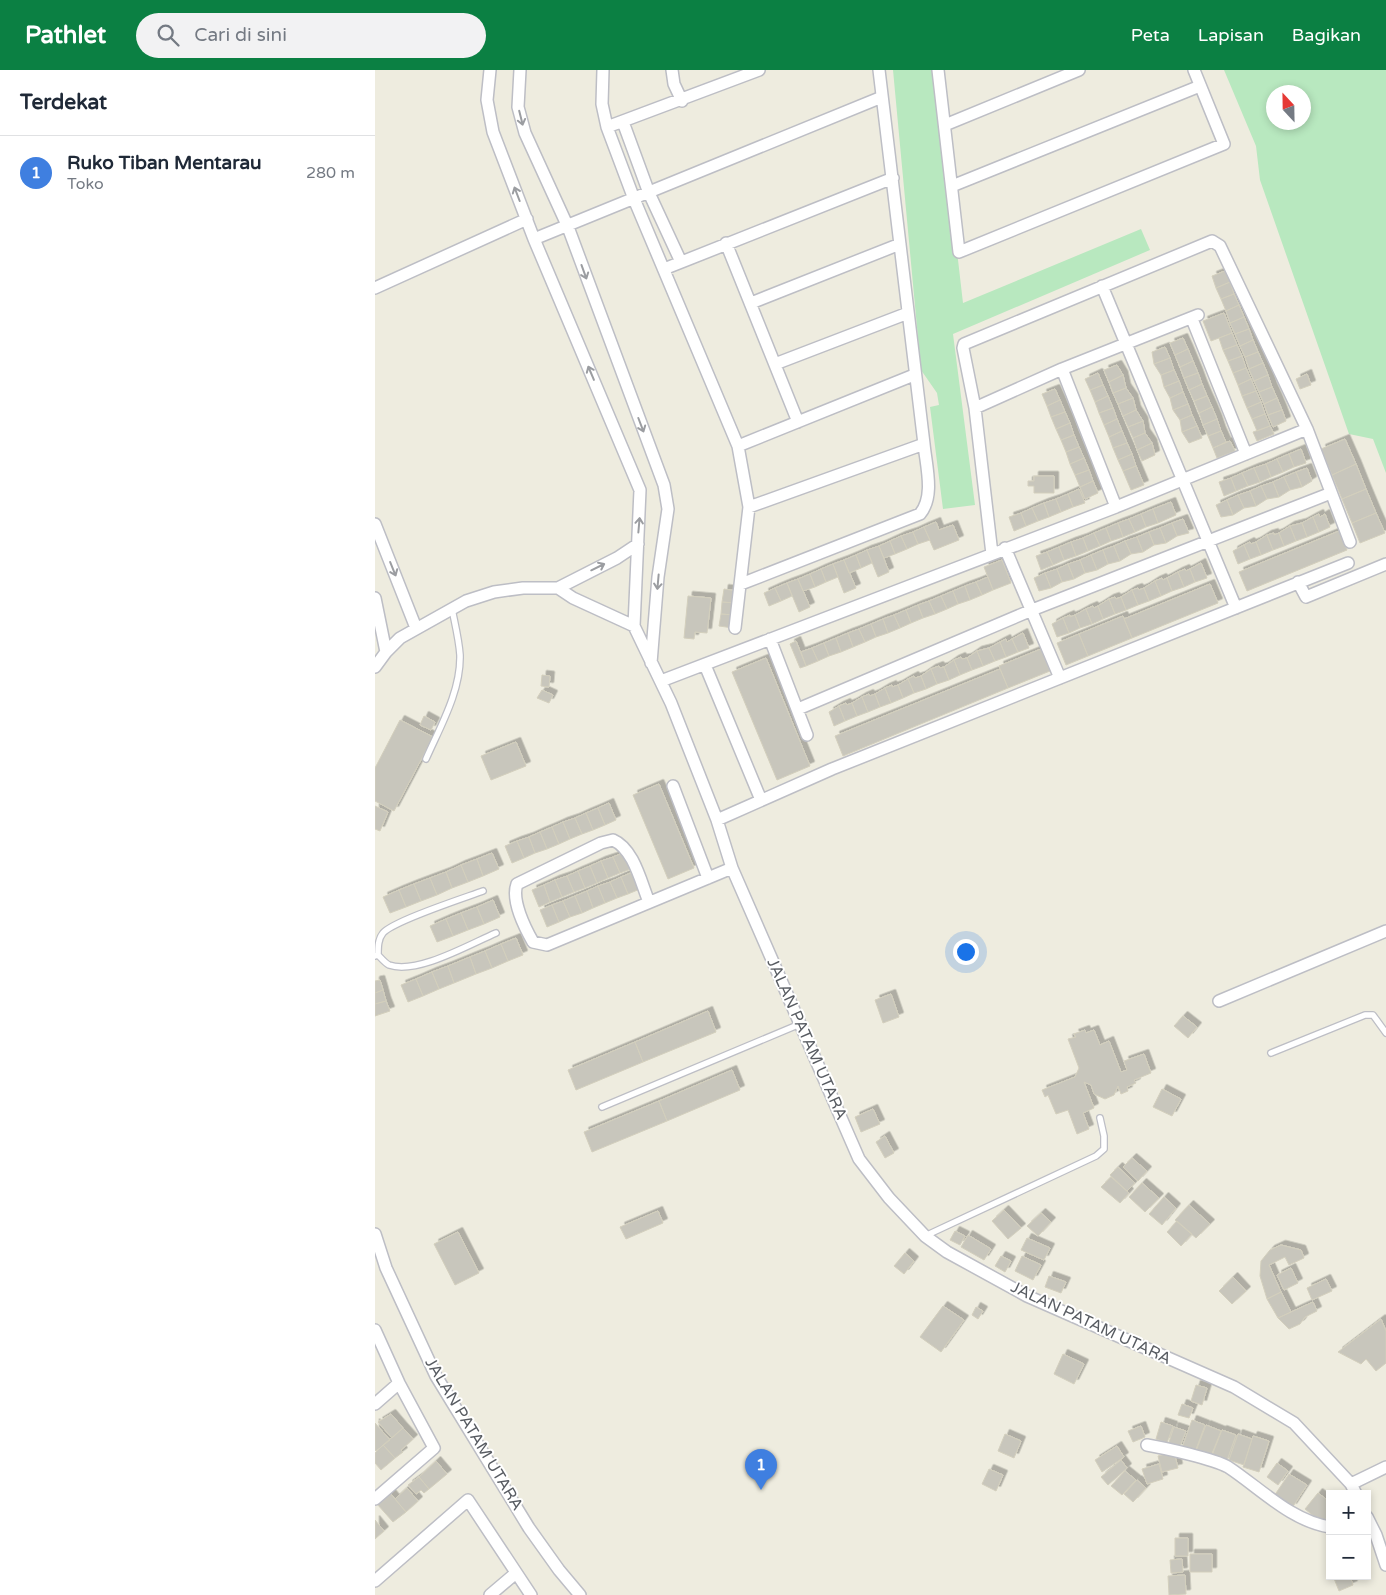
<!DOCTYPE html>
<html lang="id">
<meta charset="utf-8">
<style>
body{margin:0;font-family:"Varela Round",sans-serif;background:#f2f2f3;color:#1f2937}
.controls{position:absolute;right:15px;bottom:15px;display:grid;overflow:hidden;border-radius:0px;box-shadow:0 2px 8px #0003}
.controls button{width:45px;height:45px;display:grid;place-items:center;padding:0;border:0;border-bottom:1px solid #e0e1e3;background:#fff;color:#1f2937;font:25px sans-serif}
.compass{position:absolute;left:891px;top:15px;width:45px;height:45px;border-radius:50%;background:#fff;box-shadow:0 2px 8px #0003;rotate:338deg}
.you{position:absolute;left:590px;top:881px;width:18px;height:18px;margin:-12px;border:4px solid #fff;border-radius:50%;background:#1a73e8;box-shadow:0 0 0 8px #1a73e833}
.badge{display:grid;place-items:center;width:32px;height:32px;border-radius:50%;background:#0b8043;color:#fff;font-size:16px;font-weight:700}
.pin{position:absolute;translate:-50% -41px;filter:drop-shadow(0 1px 2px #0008)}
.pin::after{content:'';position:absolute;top:26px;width:18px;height:15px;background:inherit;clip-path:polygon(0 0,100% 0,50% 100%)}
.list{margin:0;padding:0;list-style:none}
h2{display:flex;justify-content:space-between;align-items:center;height:65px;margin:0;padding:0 20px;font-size:21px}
h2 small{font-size:16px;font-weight:400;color:#747a83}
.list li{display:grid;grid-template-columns:32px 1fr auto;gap:15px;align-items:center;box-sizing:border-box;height:75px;padding:0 20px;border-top:1px solid #e0e1e3}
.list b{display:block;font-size:19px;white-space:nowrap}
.list p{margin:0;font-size:16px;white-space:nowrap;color:#747a83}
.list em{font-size:16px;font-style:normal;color:#747a83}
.icon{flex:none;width:28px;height:28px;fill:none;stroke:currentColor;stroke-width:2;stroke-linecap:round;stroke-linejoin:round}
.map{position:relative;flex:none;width:1011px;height:1525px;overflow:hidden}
header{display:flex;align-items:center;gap:30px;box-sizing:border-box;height:70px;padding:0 25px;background:#0b8043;color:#fff}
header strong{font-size:24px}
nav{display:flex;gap:28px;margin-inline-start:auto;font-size:18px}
.search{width:350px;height:45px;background:#f2f2f3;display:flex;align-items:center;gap:12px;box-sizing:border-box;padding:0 18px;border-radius:28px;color:#747a83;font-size:19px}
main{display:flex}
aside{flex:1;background:#fff}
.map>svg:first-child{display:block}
</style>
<header>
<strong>Pathlet</strong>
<div class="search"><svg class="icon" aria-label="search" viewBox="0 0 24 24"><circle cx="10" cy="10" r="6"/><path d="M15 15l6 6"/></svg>Cari di sini</div>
<nav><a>Peta</a><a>Lapisan</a><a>Bagikan</a></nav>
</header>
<main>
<aside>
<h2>Terdekat<small></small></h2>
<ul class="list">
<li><span class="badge" style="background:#3f7fe0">1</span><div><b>Ruko Tiban Mentarau</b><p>Toko</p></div><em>280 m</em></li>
</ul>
</aside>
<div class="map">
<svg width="1011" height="1525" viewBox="0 0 1011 1525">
<defs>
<filter id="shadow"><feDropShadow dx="4.5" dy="-4.5" stdDeviation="0" flood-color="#0004"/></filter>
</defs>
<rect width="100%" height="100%" fill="#eeecdf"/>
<path fill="#b8e8bf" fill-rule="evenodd" d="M518,0H561L588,233L766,159L775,180L578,264L600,435L568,439L555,337L564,335L562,323L546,300Z
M849,0H1011V403L998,369L974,364L885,110L881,76ZM928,22V52H898V22Z"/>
<path fill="#c8c6bc" stroke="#d3cfbd" filter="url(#shadow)" d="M850,201L855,212L841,218L837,206Z
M855,212L859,224L846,229L841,218Z
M859,224L864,235L851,241L846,229Z
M864,235L869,247L855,253L851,241Z
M849,243L857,263L836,271L828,251Z
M869,247L874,259L860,264L855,253Z
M874,259L878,270L865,276L860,264Z
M857,263L862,275L848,280L844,268Z
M808,268L813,279L800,285L795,273Z
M878,270L883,282L870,287L865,276Z
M862,275L867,286L853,291L848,280Z
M790,277L795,288L779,294L777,282Z
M813,279L818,291L805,297L800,285Z
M883,282L888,293L874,299L870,287Z
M867,286L871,298L858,303L853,291Z
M795,288L799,300L786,305L779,294Z
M818,291L823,303L809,308L805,297Z
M888,293L893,305L879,311L874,299Z
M742,295L748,305L734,312L729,300Z
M871,298L876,309L863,315L858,303Z
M799,300L804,311L789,317L786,305Z
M723,303L728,315L715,320L710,309Z
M823,303L827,314L814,320L809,308Z
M932,304L936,315L925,319L921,309Z
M748,305L751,318L738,323L734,312Z
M893,305L897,317L884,322L879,311Z
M876,309L881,321L867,326L863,315Z
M804,311L808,322L795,328L789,317Z
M827,314L832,326L819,331L814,320Z
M728,315L733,326L720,332L715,320Z
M897,317L902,328L889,334L884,322Z
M751,318L758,328L743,334L738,323Z
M680,319L685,330L672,336L667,324Z
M881,321L886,332L872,338L867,326Z
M808,322L813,334L798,340L795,328Z
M733,326L738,338L724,343L720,332Z
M832,326L837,337L824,343L819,331Z
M758,328L761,340L748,346L743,334Z
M902,328L907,340L893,345L889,334Z
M685,330L690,342L676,347L672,336Z
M886,332L890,344L877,349L872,338Z
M813,334L817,345L805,350L798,340Z
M837,337L842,349L828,355L824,343Z
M738,338L742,349L729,355L724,343Z
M761,340L768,351L753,357L748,346Z
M907,340L911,351L898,357L893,345Z
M690,342L695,353L681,359L676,347Z
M890,344L895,356L882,361L877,349Z
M817,345L822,356L807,362L805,350Z
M742,349L747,361L734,367L729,355Z
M842,349L846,361L833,366L828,355Z
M768,351L770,363L758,368L753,357Z
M695,353L699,365L686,370L681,359Z
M822,356L827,368L814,373L807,362Z
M895,356L899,364L882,371L878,362Z
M747,361L752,373L738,378L734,367Z
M846,361L851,372L838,378L833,366Z
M770,363L777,373L762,380L758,368Z
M699,365L704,377L691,382L686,370Z
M970,369L981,394L957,405L946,379Z
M855,371L860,381L842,388L838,378Z
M752,373L757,384L743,390L738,378Z
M777,373L780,385L767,391L762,380Z
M704,377L709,388L695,394L691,382Z
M926,379L931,393L919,397L914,384Z
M757,384L761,396L748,401L743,390Z
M914,384L919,397L908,402L902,389Z
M709,388L714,400L700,405L695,394Z
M902,389L908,402L896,407L891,394Z
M891,394L896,407L885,412L879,398Z
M981,394L991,419L967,429L957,405Z
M761,396L769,415L756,420L748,401Z
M879,398L885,412L873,416L867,403Z
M932,398L937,411L927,417L921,402Z
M714,400L718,411L705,417L700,405Z
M921,402L927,417L915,420L909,407Z
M867,403L873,416L861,421L856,408Z
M659,406H679V423H659V416H653V411H659Z
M909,407L915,420L904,427L898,412Z
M856,408L861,421L849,426L844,412Z
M718,411L723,423L710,429L705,417Z
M898,412L904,427L892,429L886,416Z
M886,416L892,429L881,436L875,421Z
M704,419L710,433L698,437L693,424Z
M991,419L1001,443L977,453L967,429Z
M875,421L881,436L869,438L863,425Z
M693,424L698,437L686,442L681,429Z
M863,425L869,438L858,445L852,430Z
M681,429L686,442L674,447L669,433Z
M852,430L858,445L846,447L841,435Z
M796,432L801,445L783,453L778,439Z
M669,433L674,447L663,451L657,438Z
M657,438L663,451L651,456L646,443Z
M778,439L783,453L771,457L766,444Z
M646,443L651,456L639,461L634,447Z
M1001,443L1010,463L985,473L977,453Z
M766,444L771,457L760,462L754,449Z
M944,444L945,447L950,444L955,457L944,462L938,447Z
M938,447L944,462L932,467L927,453Z
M754,449L760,462L748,467L743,453Z
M808,449L814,463L802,466L797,453Z
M561,452L564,460L578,455L584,470L559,480L549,457Z
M743,453L748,467L736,471L731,458Z
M797,453L802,466L791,473L785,458Z
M927,453L932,467L921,471L915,456Z
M915,456L921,471L909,476L904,463Z
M549,457L555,470L543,474L538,462Z
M731,458L736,471L725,476L719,463Z
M785,458L791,473L779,475L774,462Z
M964,461L972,480L872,521L864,502Z
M538,462L543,474L532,479L526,466Z
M774,462L779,475L768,482L762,467Z
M719,463L725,476L713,481L708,468Z
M899,463V465L904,463L909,476L898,480L892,465Z
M892,465L898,480L886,485L881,472Z
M526,466L532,479L520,484L515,471Z
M762,467L768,482L756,484L750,471Z
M708,468L713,481L701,486L696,472Z
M515,471L520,484L509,488L504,476Z
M750,471L756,484L745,491L739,476Z
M696,472L701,486L689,490L684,477Z
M875,472L876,474L881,472L886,485L875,489L869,475Z
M869,475L875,489L863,494L858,481Z
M504,476L514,502L503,507L492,480Z
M739,476L745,491L733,494L728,480Z
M684,477L689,490L678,495L672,482Z
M492,480L497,493L486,498L481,485Z
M728,480L733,494L722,500L716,485Z
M672,482L678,495L666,500L661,486Z
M481,485L486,498L474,503L469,490Z
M716,485L722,500L710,503L705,490Z
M469,490L481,518L469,523L458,494Z
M627,490L636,513L618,520L609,497Z
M705,490L710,503L699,509L693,494Z
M826,493L832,508L820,512L815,499Z
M458,494L463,507L451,512L446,499Z
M693,494L699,509L687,512L682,499Z
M446,499L451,512L440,517L435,504Z
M682,499L687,512L676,518L670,503Z
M810,499L811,501L815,499L820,512L809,517L803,502Z
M803,502L809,517L797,521L792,508Z
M670,503L676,518L664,521L659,508Z
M435,504L440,517L428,521L423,509Z
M613,507L618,520L607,525L601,512Z
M787,508L788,510L792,508L797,521L786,526L780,511Z
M423,509L435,537L424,542L412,513Z
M780,511L786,526L774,531L769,518Z
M601,512L607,525L595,530L590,516Z
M412,513L417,526L406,531L400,518Z
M835,514L843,533L757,568L749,549Z
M590,516L595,530L583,534L578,521Z
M400,518L406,531L394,536L389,523Z
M763,518L764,520L769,518L774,531L763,535L757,520Z
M349,519L362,521L361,533L347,532Z
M757,520L763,535L751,540L746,527Z
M578,521L583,534L572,539L566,526Z
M313,526L336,528L332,563L320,562L319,569L309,568Z
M566,526L572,539L560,544L554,531Z
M740,527L741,529L746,527L751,540L740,544L734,529Z
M734,529L740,544L728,549L723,536Z
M554,531L560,544L548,548L543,535Z
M347,532L361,533L359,545L346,544Z
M543,535L548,548L536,553L531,540Z
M718,536L719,538L723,536L728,549L717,554L711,539Z
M711,539L717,554L705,558L700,545Z
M531,540L536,553L525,558L519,545Z
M346,544L359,545L358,558L344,556Z
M519,545L525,558L513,563L508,549Z
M695,545V547L700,545L705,558L694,563L688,548Z
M748,546L757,568L713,586L704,564Z
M688,548L694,563L682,567L677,554Z
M508,549L513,563L501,567L496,554Z
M496,554L501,567L490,572L484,559Z
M484,559L490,572L478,577L473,563Z
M473,563L478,577L466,582L461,568Z
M648,563L654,578L643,582L637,569Z
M704,564L713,586L691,595L682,573Z
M461,568L466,582L454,586L449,573Z
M631,569L632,572L637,569L643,582L631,587L625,572Z
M421,571L431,596L425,598L415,574Z
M625,572L631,587L620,591L614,578Z
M449,573L454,586L443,591L437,578Z
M437,578L443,591L431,596L426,582Z
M614,578L620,591L608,596L602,581Z
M666,579L675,601L633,618L624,596Z
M602,581L608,596L597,600L592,588Z
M586,587L587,589L592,588L597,600L585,605L579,590Z
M391,588L435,696L402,710L357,602Z
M579,590L585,605L574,610L569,597Z
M564,596L565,598L569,597L574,610L562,614L556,599Z
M556,599L562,614L551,619L546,606Z
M625,599L633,618L468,686L460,666Z
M167,605L175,606L174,617L166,616Z
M539,606L540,608L546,606L551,619L539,623L533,609Z
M533,609L539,623L528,628L523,615Z
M517,615V617L523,615L528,628L516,633L510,618Z
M510,618L516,633L505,637L500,624Z
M167,620L178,625L174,633L162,628Z
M494,624L495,626L500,624L505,637L493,642L487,627Z
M487,627L493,642L482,646L477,633Z
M471,633L472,635L477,633L482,646L470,651L464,636Z
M464,636L470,651L459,656L454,642Z
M49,646L60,652L56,660L45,655Z
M25,650L58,667L19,741L0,731V698Z
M141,672L151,696L116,710L106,686Z
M284,714L319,798L293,809L258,725Z
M234,733L241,750L230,755L223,738Z
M0,736L13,742L5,761L0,759Z
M223,738L230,755L218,760L211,743Z
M211,743L218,760L207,764L200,748Z
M200,748L207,764L195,769L188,752Z
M188,752L195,769L184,774L177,757Z
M177,757L184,774L172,779L165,762Z
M165,762L172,779L160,783L154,767Z
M154,767L160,783L149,788L142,771Z
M142,771L149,788L137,793L130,776Z
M250,782L256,799L245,803L238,787Z
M117,783L124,799L108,806L102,789Z
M238,787L245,803L233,808L226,791Z
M102,789L108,806L93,812L86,795Z
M226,791L233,808L222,813L215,796Z
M86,795L93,812L77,818L71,802Z
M215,796L222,813L210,818L203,801Z
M203,801L210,818L199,822L192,806Z
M71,802L77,818L62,825L55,808Z
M258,802L265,819L253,824L246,807Z
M192,806L199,822L187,827L180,810Z
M246,807L253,824L242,828L235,812Z
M55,808L62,825L46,831L39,814Z
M180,810L187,827L175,832L169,815Z
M235,812L242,828L230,833L223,816Z
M39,814L46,831L31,837L24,820Z
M169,815L175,832L164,837L157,820Z
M223,816L230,833L218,838L212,821Z
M24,820L31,837L15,843L8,827Z
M212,821L218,838L207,843L200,826Z
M200,826L207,843L195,847L188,831Z
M118,830L125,847L109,854L102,837Z
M188,831L195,847L184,852L177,835Z
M177,835L184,852L172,857L165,840Z
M102,837L109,854L93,860L86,843Z
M86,843L93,860L78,866L71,849Z
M71,849L78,866L62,872L55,856Z
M141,868L148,885L133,891L126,874Z
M126,874L133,891L117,898L110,881Z
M110,881L117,898L101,904L95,887Z
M95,887L101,904L79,913L73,896Z
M73,896L79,913L64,919L57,902Z
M57,902L64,919L48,926L41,909Z
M41,909L48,926L33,932L26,915Z
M5,910L8,920L0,923V911Z
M8,920L11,931L0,934V923Z
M516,924L524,947L508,953L500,930Z
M11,931L15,941L0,946V934Z
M333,941L341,962L268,992L260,972Z
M808,946L822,957L813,968L799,956Z
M710,960L711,963L719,960L725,975L734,971L746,1002L752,1000L749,991L769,984L776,1003L759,1010L761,1013L752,1017L753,1021L746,1024L743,1016L739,1025L730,1029L719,1024L716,1015L709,1012L719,1038L708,1043L714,1059L702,1064L693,1040L681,1044L673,1025L670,1027L667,1020L700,1007L704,998L693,969L701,967L699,964Z
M260,972L268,992L201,1020L193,1000Z
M357,1000L365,1020L292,1051L284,1031Z
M787,1019L806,1029L797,1046L778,1037Z
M284,1031L292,1051L217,1082L209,1062Z
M498,1039L505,1054L486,1062L480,1047Z
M510,1066L519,1083L510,1088L501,1072Z
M757,1088L772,1101L763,1111L748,1097Z
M743,1097L760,1113L752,1121L735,1105Z
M736,1107L754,1123L745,1133L726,1117Z
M767,1113L784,1128L770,1142L754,1127Z
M789,1127L801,1138L787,1155L774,1144Z
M814,1135L835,1154L821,1168L800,1150Z
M629,1140L646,1158L633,1169L617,1151Z
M283,1141L288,1153L251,1169L245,1157Z
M666,1143L676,1152L663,1166L652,1156Z
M802,1151L817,1164L806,1176L792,1162Z
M580,1161L590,1166L585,1175L575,1170Z
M83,1162L104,1203L80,1215L59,1174Z
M593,1165L616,1179L609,1190L586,1177Z
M652,1168L675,1178L669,1190L646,1180Z
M906,1175L926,1180L929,1188L914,1195L910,1187L894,1195L906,1222L892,1229L885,1206L886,1191L895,1180Z
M530,1183L539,1191L529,1204L519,1196Z
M626,1186L636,1191L630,1202L620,1196Z
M647,1186L666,1195L658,1210L640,1201Z
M916,1198L923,1213L909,1220L902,1205Z
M674,1206L691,1212L686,1223L670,1217Z
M858,1207L871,1221L857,1234L844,1221Z
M951,1209L957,1221L937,1230L932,1218Z
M906,1222L916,1242L903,1248L892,1229Z
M938,1232L942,1241L930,1247L925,1254L914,1259L903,1248Z
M568,1236L589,1250L566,1282L545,1267Z
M601,1237L608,1241L603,1249L597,1245Z
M1006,1249L1011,1261V1293L1001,1301L991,1289L986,1294L963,1282Z
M688,1284L709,1294L699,1314L679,1304Z
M821,1315L832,1318L827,1335L816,1331Z
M807,1334L818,1338L814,1348L803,1345Z
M16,1344L28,1358L17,1368L3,1352Z
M817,1350L830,1355L820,1382L807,1378Z
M786,1352L798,1356L792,1373L781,1369Z
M0,1353L15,1370L1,1381L0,1380Z
M831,1355L846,1361L836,1386L821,1381Z
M766,1356L770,1367L758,1372L753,1361Z
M799,1357L811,1361L804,1379L793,1375Z
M28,1358L38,1369L26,1380L28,1382L20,1388L8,1375Z
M847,1360L861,1365L851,1393L836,1388Z
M630,1364L646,1371L639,1388L623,1381Z
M863,1364L877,1369L869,1395L854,1390Z
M878,1366L894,1371L884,1402L868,1397Z
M8,1375L20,1388L6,1400L0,1393V1383Z
M742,1376L749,1387L727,1402L720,1390Z
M799,1382L803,1398L787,1402L783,1386Z
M746,1390L752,1398L733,1415L726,1407Z
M61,1391L72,1404L54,1419L44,1407Z
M902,1393L913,1401L903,1415L892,1407Z
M784,1394L788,1409L772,1414L767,1399Z
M614,1399L628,1405L621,1421L607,1414Z
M750,1401L761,1410L747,1425L736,1416Z
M914,1404L932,1415L917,1438L899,1426Z
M44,1407L54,1419L49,1423L46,1420L41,1424L33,1415Z
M762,1410L771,1418L758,1432L749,1424Z
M32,1418L43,1431L31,1442L20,1429Z
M15,1423L31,1442L18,1452L2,1434Z
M943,1423L955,1432V1444L947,1453L930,1439Z
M0,1450L9,1461L0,1469Z
M800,1468H813V1486H800Z
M815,1484H837V1502H815Z
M807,1489L808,1502L796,1503L795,1490Z
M810,1505L811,1524L794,1525L793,1506Z
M958,1506H975L978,1515L964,1521Z"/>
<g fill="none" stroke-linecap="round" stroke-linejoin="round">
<g stroke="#bdbec5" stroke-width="8">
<path id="lane" d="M51,689C65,657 86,621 85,585C84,570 80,554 77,539
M3,885C6,888 10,893 14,895C42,905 95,874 121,863
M0,886L3,885C3,877 3,869 8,863C18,851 89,828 108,821
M896,983L990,945H998L1011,963
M227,1037L425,954
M550,1166L721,1086L729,1079V1066L725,1048"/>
</g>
<g stroke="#bdbec5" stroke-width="14">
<path id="street" d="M115,0L112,30L118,62L159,169L265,420L259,556
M145,0L143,37L150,63L193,157L289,415L293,439L283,507L276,593
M228,0L227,34L232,57L259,129L363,376L374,437L360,558
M297,0L299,14L307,31
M563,0L584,182L849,74L819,0
M248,52L274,123L306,192
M570,55L704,0
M232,57L384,0
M577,116L825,16
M159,169L507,27
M351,173L423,352
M289,199L518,108
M727,216L861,538
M0,218L152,149
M376,233L525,174
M823,245L687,299L600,338L588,278L589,274L837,171L845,176L932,359L975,472
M817,249L871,384
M400,294L533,243
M687,299L741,437
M600,338L617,484
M363,376L539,305
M374,437L549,374
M0,454L41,558
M630,478L685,608
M923,512L931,527L1011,494
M366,514L545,444C560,426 551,396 549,374L504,0
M183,518L242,488L263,474
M0,528L11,582
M395,569L432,665
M330,595L386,730
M0,597L11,582L25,568L91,531L119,522L148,518H183L198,528L259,556L296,633L342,750L357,798L484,1089L514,1128L550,1166L572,1182L652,1226L859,1317L919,1353L976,1414L981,1424
M286,611L741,437L932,359
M423,639L657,540L956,423
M298,716L333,808
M342,750L457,699L973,493
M274,832C266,813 259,779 238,770L226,773L142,814C136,830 150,858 158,872L172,875L357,798
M844,931L1011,861
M0,1164L11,1198L61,1306L154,1458L184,1500L205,1525
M0,1260L24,1313L59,1378L0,1429
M0,1334L24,1313
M772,1375C790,1378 839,1389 853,1397C885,1418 916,1451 955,1457
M976,1414L1011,1397
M992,1447L1001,1465L1011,1495
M0,1511L93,1430L156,1525
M115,1525L141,1503"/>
</g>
<use href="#lane" stroke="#fff" stroke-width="5.5"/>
<use href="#street" stroke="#fff" stroke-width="11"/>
</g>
<defs><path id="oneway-shaft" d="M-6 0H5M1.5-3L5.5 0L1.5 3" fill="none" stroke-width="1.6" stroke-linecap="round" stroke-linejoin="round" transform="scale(1.25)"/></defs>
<g stroke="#9b9da1">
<use href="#oneway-shaft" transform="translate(146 48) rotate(76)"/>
<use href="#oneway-shaft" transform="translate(142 124) rotate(-111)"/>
<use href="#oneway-shaft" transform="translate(209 202) rotate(70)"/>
<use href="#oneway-shaft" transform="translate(216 303) rotate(-113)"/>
<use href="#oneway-shaft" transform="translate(266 355) rotate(69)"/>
<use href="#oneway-shaft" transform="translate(264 455) rotate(-85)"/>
<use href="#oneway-shaft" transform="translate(223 497) rotate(-26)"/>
<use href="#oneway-shaft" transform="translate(18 499) rotate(68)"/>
<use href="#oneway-shaft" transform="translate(283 512) rotate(95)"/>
</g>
<g text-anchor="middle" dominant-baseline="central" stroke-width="4" stroke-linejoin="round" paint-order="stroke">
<g font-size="16" fill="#585c62" stroke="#fff">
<text transform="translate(432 969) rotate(66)">JALAN PATAM UTARA</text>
<text transform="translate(716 1253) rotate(25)">JALAN PATAM UTARA</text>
<text transform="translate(99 1364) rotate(59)">JALAN PATAM UTARA</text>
</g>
</g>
</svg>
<div class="controls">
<button>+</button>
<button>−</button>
</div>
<svg class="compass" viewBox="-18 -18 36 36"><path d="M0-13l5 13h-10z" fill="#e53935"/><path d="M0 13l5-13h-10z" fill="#747a83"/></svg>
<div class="you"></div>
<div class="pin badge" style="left:386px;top:1420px;background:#3f7fe0">1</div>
</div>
</main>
